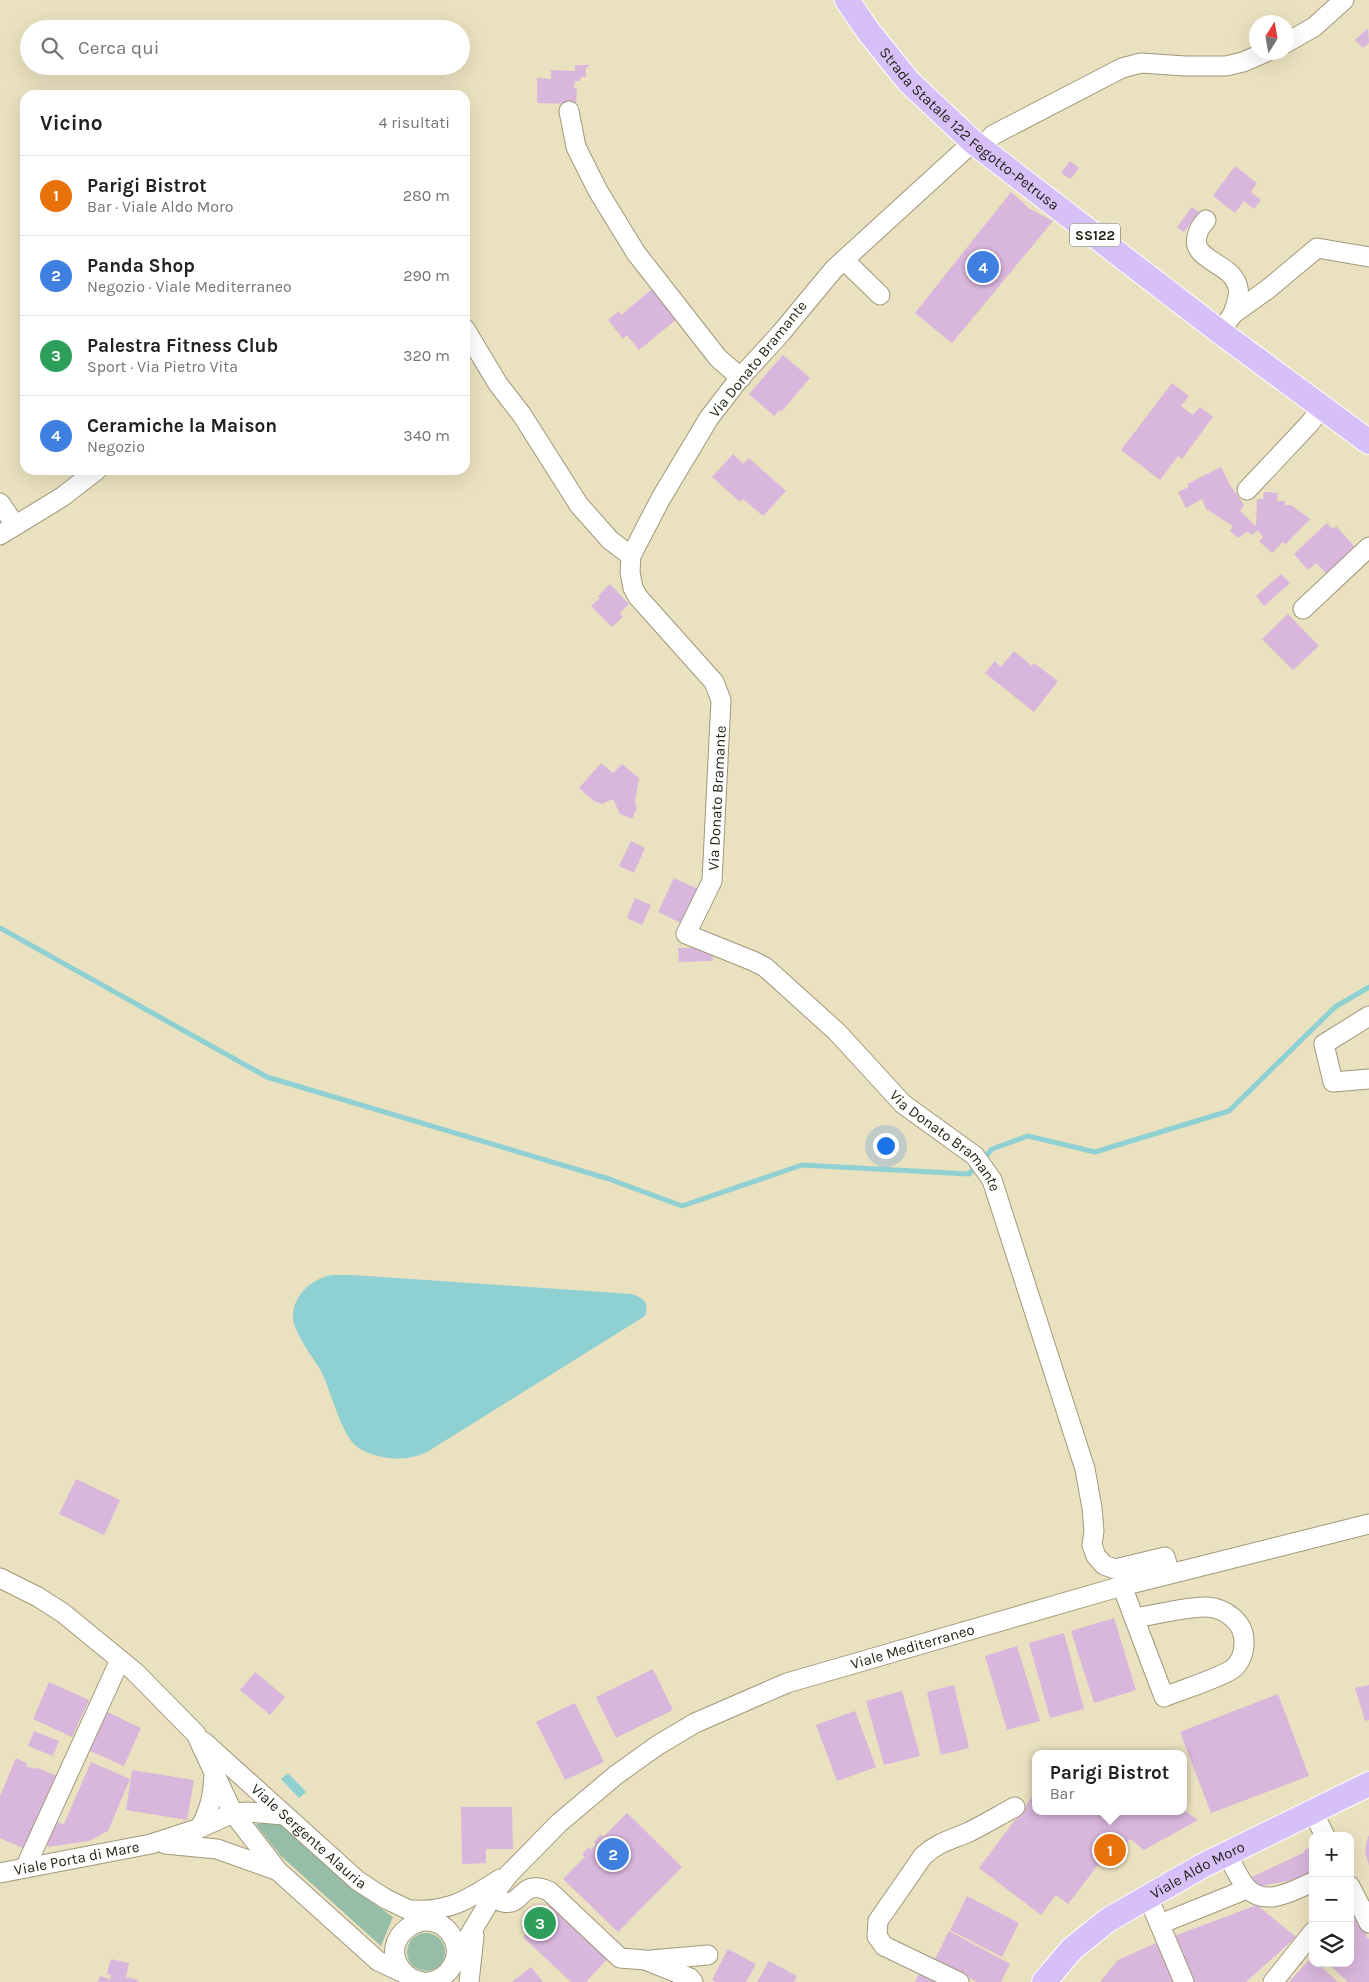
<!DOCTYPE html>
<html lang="it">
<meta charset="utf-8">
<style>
body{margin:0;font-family:Karla,sans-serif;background:#f6f6f6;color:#202124}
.controls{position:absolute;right:15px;bottom:15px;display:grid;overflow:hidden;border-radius:10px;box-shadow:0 5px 20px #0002}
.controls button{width:45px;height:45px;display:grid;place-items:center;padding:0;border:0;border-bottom:1px solid #e0e0e0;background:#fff;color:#202124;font:25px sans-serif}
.compass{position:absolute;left:1249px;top:15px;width:45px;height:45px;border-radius:50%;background:#fff;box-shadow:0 5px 20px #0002;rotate:11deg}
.you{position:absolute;left:885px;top:1145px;width:18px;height:18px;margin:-12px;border:4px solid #fff;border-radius:50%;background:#1a73e8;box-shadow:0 0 0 8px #1a73e833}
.badge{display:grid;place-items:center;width:32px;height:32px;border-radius:50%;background:#0f766e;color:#fff;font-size:16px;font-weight:700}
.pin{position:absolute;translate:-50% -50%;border:2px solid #fff;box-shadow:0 1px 5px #0006}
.popup{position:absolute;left:1032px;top:1750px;width:155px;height:65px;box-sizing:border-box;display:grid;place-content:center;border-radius:10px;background:#fff;filter:drop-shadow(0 1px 4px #0005);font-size:16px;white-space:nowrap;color:#757577}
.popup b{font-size:19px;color:#202124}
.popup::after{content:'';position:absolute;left:50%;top:100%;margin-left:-10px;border:10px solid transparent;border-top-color:#fff}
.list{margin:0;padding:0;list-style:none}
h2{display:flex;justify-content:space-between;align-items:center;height:65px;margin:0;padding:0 20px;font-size:21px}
h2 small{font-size:16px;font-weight:400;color:#757577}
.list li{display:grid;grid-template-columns:32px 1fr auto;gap:15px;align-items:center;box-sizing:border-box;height:80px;padding:0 20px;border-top:1px solid #e0e0e0}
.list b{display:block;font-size:19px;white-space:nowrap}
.list p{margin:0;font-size:16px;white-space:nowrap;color:#757577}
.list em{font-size:16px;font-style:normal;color:#757577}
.icon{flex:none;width:28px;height:28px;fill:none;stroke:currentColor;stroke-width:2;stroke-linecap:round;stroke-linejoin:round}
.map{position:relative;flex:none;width:1369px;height:1982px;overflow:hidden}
.search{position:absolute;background:#fff;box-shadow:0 5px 20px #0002;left:20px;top:20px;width:450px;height:55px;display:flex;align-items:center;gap:12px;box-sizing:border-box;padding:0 18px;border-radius:28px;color:#757577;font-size:19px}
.panel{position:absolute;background:#fff;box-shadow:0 5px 20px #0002;left:20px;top:90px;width:450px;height:385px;border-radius:15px}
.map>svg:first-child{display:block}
</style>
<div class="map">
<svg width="1369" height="1982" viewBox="0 0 1369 1982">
<rect width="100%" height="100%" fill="#eae1c0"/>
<path fill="#96bda7" d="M262,1822L284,1825L347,1885L393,1917L381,1946L281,1856L256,1825Z
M407 1952a19 19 0 1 1 38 0a19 19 0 1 1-38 0Z"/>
<path fill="#8fd0d2" d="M331,1275H353L631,1294C643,1297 650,1303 645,1316L427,1452C412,1459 398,1460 382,1457C374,1455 364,1452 357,1447C341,1434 331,1391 321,1371C312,1356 291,1330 293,1313C296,1292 312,1280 331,1275Z
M288,1773L306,1792L299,1798L281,1779Z"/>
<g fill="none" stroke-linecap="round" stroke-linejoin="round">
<path stroke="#8fd0d2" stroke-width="5" d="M0,928L267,1077L609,1179L682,1206L802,1165L969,1174L977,1165
M983,1159L992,1149L1028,1136L1095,1152L1229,1111L1335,1007L1369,987"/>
</g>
<path fill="#d9b6dc" d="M1368,28L1369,43L1363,48L1355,40Z
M575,65H589V67H586V77H581L580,81H575L574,88H577L576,104L537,103V78L551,79V70L575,71Z
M1070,161L1079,168L1070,179L1061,173Z
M1235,166L1257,183L1251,192L1261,200L1254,209L1244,201L1235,213L1213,196Z
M1011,192L1030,209L1053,221L952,343L915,313Z
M1192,207L1199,212L1184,232L1177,227Z
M652,289L677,319L639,350L627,335L623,339L608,320L619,311L621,315Z
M783,355L810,378L781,412L779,410L774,416L749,394Z
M1172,383L1189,396L1181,406L1193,415L1200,407L1213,417L1182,459L1178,456L1160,480L1121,450Z
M733,454L743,464L749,458L786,491L763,516L743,499L740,502L712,477Z
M1221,467L1230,485L1244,505L1240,511L1256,526L1257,499H1263L1264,492L1278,493L1277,501H1285V505H1291L1310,519L1286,544L1283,542L1272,553L1259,541L1263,537L1258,530L1252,535L1248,531L1238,538L1230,531L1233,526L1206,509L1202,499L1186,508L1178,492L1189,487L1187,484Z
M1327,523L1333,529L1336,526L1353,545L1354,550L1328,575L1316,563L1308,570L1294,554Z
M1281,574L1290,583L1264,606L1256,596Z
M610,584L629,604L620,613L623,617L612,627L591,606L600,598L598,596Z
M1288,614L1319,646L1293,670L1262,639Z
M1014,651L1032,666L1034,663L1058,681L1034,712L985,673L995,661L1001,667Z
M601,763L613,773L622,764L639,778L635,803L637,808L632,819L620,814L613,799L602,804L594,801L579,788Z
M631,841L645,848L634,873L619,866Z
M674,878L702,891L685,925L658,912Z
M635,898L651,905L642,925L627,918Z
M712,947L713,961L679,962L678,948Z
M76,1479L120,1500L104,1535L59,1514Z
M1114,1618L1136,1690L1094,1703L1071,1631Z
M1064,1633L1084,1709L1050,1718L1029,1643Z
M1017,1646L1040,1721L1007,1730L985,1656Z
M653,1669L673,1710L616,1738L596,1697Z
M255,1672L285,1697L270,1715L240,1690Z
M49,1682L89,1700L72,1737L33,1719Z
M954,1685L969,1748L941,1755L927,1692Z
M1369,1685V1720L1365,1721L1355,1688Z
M902,1691L920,1756L884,1765L866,1701Z
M1278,1694L1309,1776L1211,1813L1180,1732Z
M575,1703L604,1762L565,1780L536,1722Z
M105,1711L141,1728L124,1766L88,1750Z
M855,1711L876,1767L837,1781L816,1725Z
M34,1731L59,1741L53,1756L28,1746Z
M16,1758L27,1763L26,1766L35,1769L36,1767L57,1776L25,1849L0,1838V1796Z
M91,1762L130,1779L108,1831L89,1841L48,1847L46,1838L53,1821L64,1824Z
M132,1770L194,1780L187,1820L126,1810Z
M1036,1792V1811H1185L1198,1820L1144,1850L1130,1839L1109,1867L1101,1861L1068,1904L1056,1895L1041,1915L979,1868Z
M461,1807H512L513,1849H486V1863L462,1864Z
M627,1813L682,1867L618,1932L563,1879L585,1857L582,1854L589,1847L591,1850L596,1844L594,1842L601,1834L603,1837Z
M1368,1836H1369V1866L1365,1851Z
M1313,1846V1874L1311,1877L1256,1887L1252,1877L1305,1852L1304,1850Z
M967,1896L1019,1923L1002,1957L950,1930Z
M1257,1905L1296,1937L1246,1982H1191L1174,1936Z
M551,1906L608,1958L586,1982H571L523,1937Z
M1358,1906L1369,1929L1366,1936L1369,1939V1982H1348L1327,1963H1350V1915Z
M949,1931L1010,1964L1001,1982H977L935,1959Z
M1158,1942L1176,1982H1100L1118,1960Z
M728,1949L756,1964L746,1982H716L712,1980Z
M1311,1958L1313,1963H1317L1338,1982H1289Z
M111,1959L129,1963L126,1977L139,1980L138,1982H98L100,1976L110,1979L111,1975L107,1974Z
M769,1961L797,1976L794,1982H757Z
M531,1967L543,1982H512Z
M921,1971L944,1982H915Z"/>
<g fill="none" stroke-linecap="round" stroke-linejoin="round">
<g stroke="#a1987a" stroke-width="21">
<g id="minor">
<path d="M1286,43L1314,27L1344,0"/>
<path d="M569,111L576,147L598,191L636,253L718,358L741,378"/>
<path id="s1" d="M973,142L834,269L781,333L739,379L709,418L661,498L631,556L630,572L633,588L638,597L714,682L721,700L712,881L686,934L753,961L765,967L837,1032L903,1104L975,1156L992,1180L1085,1469L1092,1508L1094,1531L1092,1545L1096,1556L1104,1565L1115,1569L1165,1557L1170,1574"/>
<path d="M981,148L993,135L1122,68L1141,63L1185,66H1226L1243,62L1266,52"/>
<path d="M1206,220C1203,224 1199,228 1198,233C1187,261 1234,262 1238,288C1240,296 1235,307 1233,314"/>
<path d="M844,260L880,295"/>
<path d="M465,329L498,384L522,415L579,505L610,540L631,556"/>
<path d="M1220,332L1233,314L1268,289L1317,248L1369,257"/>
<path d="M1247,490L1310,423L1322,407"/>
<path d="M0,503L15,525"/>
<path d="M0,535L62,497L97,470"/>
<path d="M1303,609L1369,547"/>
<path d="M1369,1016L1324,1044L1333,1082L1369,1079"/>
<path d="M0,1578L38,1597L63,1613L135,1672L196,1734L233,1813L278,1871L378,1961L404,1973"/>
<path d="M1122,1586L1164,1697C1184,1689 1214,1680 1231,1670C1240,1664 1244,1653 1244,1643C1245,1623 1226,1608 1207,1607C1188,1606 1155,1615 1135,1618"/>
<path id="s2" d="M204,1742L358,1881L386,1899L434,1922"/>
<path d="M1313,1812L1325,1836"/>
<path d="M200,1828C210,1810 213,1795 214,1775"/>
<path d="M165,1844L217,1849L276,1870"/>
<path d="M1227,1854C1233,1864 1239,1880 1247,1888C1266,1908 1294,1890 1313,1882"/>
<path d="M25,1868L120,1660"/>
<path id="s3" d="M0,1873L151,1844L200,1828L233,1813L248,1812L283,1815"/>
<path d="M1350,1886L1369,1923"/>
<path d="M492,1897C495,1898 499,1902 503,1902C523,1907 520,1878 549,1891L620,1958L645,1960L690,1978L693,1982"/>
<path d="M1148,1897L1184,1982"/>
<path d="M413,1910C451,1912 470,1898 500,1879"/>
<path d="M1160,1924L1247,1889"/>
<path id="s4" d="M456,1958L492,1897L508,1875L559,1823L616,1775L658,1745L695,1723L787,1683L1122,1586L1369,1524"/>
<path d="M651,1960L708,1955"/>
<path d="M423,1982C414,1981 406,1976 401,1969C377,1938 427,1902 450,1933C465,1954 451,1978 429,1982"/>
<path d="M469,1982L474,1936"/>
<path d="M959,1982L884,1946L877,1936L878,1921L923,1856C938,1842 951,1840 969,1832C985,1824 1000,1815 1015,1807"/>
<path d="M1273,1982L1313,1932"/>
</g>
</g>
<g stroke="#fff" stroke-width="26">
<g id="major">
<path id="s5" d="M847,0L868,31L909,82L973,142L1220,332L1369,442"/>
<path id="s6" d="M1044,1982L1072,1949L1108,1920L1202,1866L1369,1784"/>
</g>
</g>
<use href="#minor" stroke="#fff" stroke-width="19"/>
<use href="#major" stroke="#d7bff8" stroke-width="24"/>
</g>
<g text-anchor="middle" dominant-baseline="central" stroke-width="4" stroke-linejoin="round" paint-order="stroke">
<rect fill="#fff" stroke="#646259" stroke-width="1" x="1070" y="223.5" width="50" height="23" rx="4"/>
<g font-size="14" font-weight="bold" fill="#221e12">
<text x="1095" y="235">SS122</text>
</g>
<g font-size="15" fill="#221e12" stroke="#fff">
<text stroke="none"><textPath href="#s5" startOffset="179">Strada Statale 122 Fegotto-Petrusa</textPath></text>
<text transform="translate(758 359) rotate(-51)">Via Donato Bramante</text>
<text transform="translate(717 798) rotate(-87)">Via Donato Bramante</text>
<text stroke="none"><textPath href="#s1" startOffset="1295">Via Donato Bramante</textPath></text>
<text stroke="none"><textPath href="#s4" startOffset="571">Viale Mediterraneo</textPath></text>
<text stroke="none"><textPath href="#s2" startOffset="141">Viale Sergente Alauria</textPath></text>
<text stroke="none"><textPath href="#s3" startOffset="78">Viale Porta di Mare</textPath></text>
<text stroke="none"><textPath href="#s6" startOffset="192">Viale Aldo Moro</textPath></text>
</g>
</g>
</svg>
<div class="controls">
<button>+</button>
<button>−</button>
<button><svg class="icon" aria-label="layers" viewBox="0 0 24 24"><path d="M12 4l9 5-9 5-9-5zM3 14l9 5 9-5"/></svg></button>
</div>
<svg class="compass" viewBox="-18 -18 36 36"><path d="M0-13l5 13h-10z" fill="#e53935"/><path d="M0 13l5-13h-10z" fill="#757577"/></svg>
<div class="you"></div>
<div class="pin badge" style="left:1110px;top:1850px;background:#e8710a">1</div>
<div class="popup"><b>Parigi Bistrot</b>Bar</div>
<div class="pin badge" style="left:613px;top:1854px;background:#3f7fe0">2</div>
<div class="pin badge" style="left:540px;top:1923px;background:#2e9e5b">3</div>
<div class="pin badge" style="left:983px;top:267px;background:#3f7fe0">4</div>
<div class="search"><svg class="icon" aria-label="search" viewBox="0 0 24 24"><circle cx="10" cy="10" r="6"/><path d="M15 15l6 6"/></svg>Cerca qui</div>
<section class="panel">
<h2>Vicino<small>4 risultati</small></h2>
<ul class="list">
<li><span class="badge" style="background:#e8710a">1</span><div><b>Parigi Bistrot</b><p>Bar · Viale Aldo Moro</p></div><em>280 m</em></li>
<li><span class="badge" style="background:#3f7fe0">2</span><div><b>Panda Shop</b><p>Negozio · Viale Mediterraneo</p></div><em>290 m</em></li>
<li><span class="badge" style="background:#2e9e5b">3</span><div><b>Palestra Fitness Club</b><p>Sport · Via Pietro Vita</p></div><em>320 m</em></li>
<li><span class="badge" style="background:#3f7fe0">4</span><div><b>Ceramiche la Maison</b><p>Negozio</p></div><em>340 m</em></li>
</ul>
</section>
</div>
